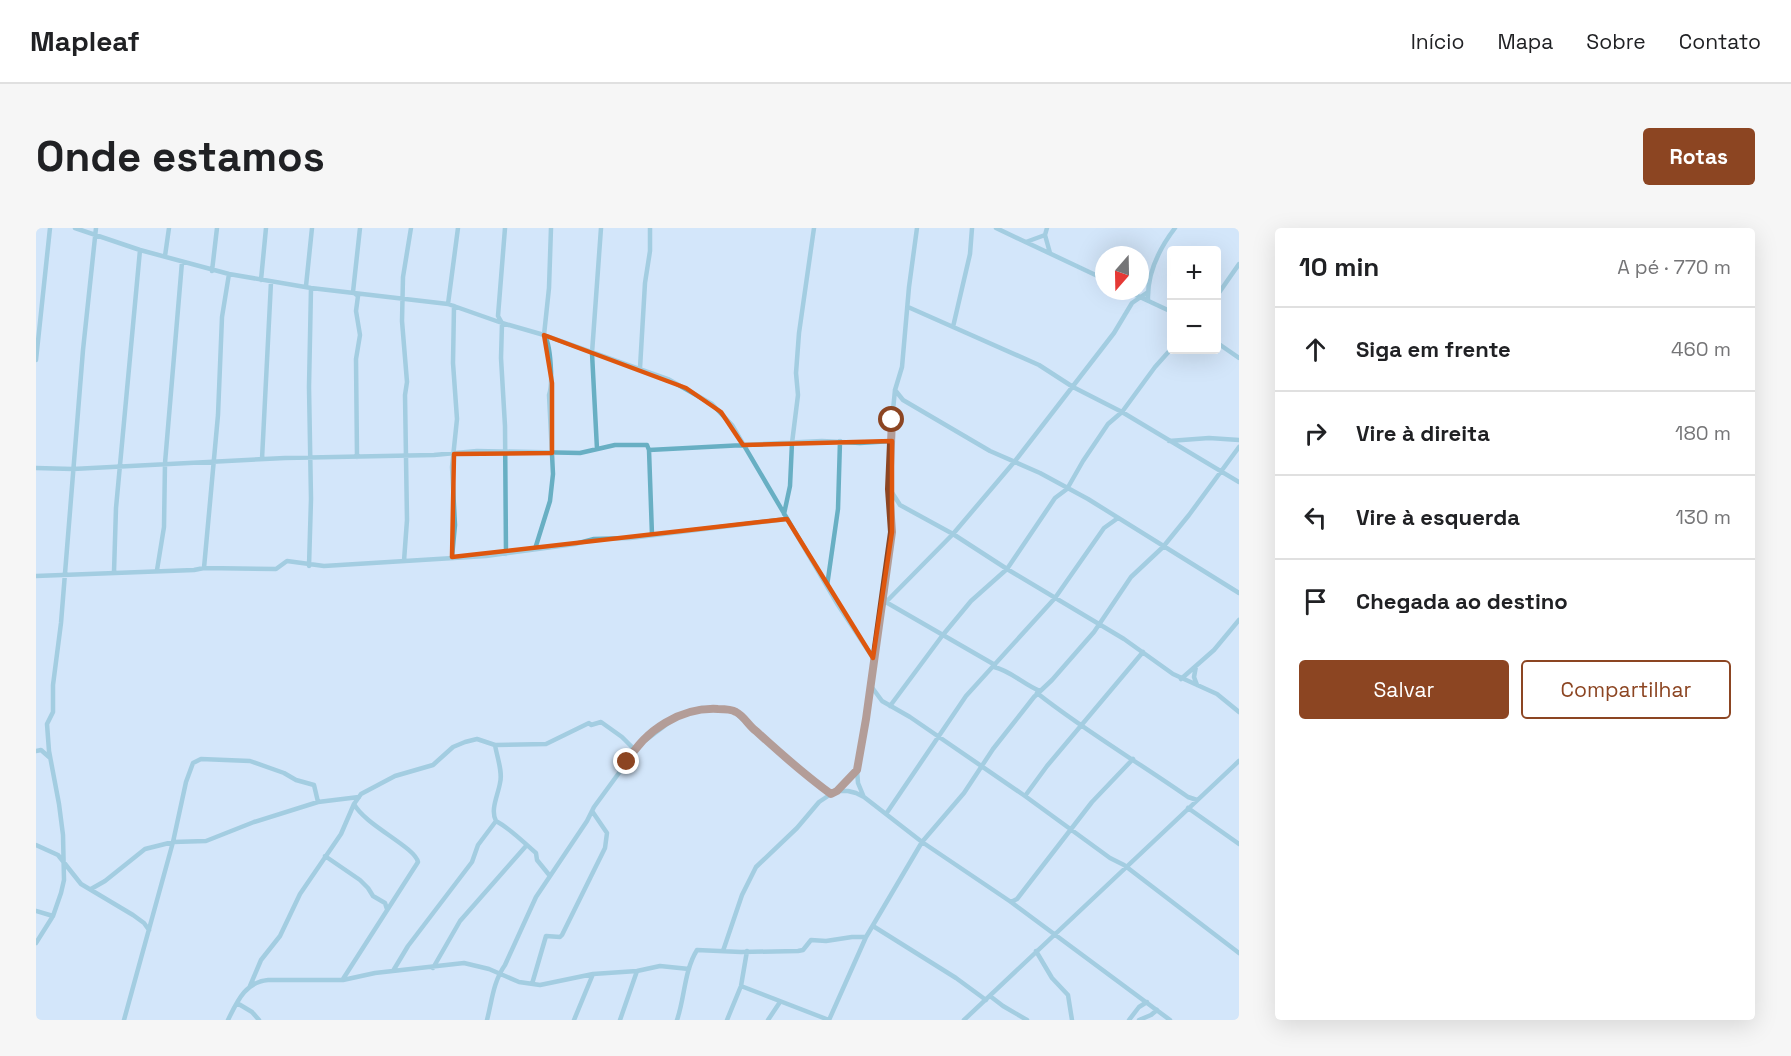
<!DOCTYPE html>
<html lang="pt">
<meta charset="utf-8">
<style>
body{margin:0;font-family:"Space Grotesk",sans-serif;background:#f6f6f6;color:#202124}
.controls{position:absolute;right:18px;top:18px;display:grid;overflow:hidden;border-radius:6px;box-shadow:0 6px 24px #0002}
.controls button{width:54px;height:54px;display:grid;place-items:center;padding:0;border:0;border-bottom:2px solid #e0e0e0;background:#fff;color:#202124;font:30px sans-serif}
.compass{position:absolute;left:1059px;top:18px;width:54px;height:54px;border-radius:50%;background:#fff;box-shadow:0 6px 24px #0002;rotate:200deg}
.stop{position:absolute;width:18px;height:18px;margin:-14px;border:4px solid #8c4522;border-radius:50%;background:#fff}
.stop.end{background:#8c4522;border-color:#fff;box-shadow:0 2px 6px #0008}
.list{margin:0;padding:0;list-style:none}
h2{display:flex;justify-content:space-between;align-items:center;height:78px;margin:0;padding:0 24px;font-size:26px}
h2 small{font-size:20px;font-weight:400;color:#757577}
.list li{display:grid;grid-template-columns:39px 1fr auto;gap:18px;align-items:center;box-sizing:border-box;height:84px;padding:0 24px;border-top:2px solid #e0e0e0}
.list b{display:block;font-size:22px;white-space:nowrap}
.list em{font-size:20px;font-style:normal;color:#757577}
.actions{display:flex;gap:12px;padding:18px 24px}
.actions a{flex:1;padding:14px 0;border:2px solid #8c4522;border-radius:6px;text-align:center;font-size:21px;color:#8c4522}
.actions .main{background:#8c4522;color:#fff}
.icon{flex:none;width:33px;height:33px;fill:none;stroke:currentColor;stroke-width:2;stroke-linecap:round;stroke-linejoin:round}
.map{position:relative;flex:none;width:1203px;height:792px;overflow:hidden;border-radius:6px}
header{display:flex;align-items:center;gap:36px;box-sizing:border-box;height:84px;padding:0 30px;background:#fff;border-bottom:2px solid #e0e0e0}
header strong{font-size:28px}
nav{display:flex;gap:33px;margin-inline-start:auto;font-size:21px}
.intro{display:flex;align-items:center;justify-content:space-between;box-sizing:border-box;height:144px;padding:0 36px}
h1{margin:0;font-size:42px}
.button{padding:15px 27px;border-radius:6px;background:#8c4522;color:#fff;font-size:21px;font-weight:700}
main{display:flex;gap:36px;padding:0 36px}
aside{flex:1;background:#fff;border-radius:6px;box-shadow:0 6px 24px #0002}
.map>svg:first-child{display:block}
</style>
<header>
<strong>Mapleaf</strong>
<nav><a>Início</a><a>Mapa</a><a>Sobre</a><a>Contato</a></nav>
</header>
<div class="intro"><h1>Onde estamos</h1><a class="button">Rotas</a></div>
<main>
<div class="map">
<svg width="1203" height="792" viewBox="0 0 1203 792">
<rect width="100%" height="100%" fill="#d3e6fa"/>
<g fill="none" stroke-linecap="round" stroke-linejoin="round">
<path stroke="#68afc3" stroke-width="4.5" d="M39,0L104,22L193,46L275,60L412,76L466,95L508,107L632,151L676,176L696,197L802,377L837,430
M469,0L462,88L466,95L465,130L469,198L470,326
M960,0L1068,51
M1011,0L1009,7L1014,25
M990,14L1009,7
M129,28L133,0
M176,43L181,0
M225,52L230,0
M270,58L276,0
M1091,63L1136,84
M1180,69L1203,36
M1112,72C1111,45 1123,21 1139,0
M412,76L422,0
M872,79L1003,137L1037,159L1086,184L1203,254
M917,99L934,26L936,0
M1180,114L1203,130
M0,132L14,0
M604,140L609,55L614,23V0
M859,162L867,172L954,223L1004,245L1052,271L1203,365
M1133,213L1173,210L1203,212
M561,221L556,125L565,0
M613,222L616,307
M321,229L320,131L324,107L320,83L322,68L317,64L324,0
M226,231L235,54
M0,240L37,241L249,230L398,227L441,223L544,225L579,217H611L613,222L786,213L824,215L856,213
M855,263L864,277L917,306L971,341L1088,411L1137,446L1181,466L1203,484
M748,286L754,258L756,215L762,167L760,145L763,105L778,0
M499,321L514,273L517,246L513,167C517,156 515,115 508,107L513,60L515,0
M416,329L419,297L416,239L421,191L417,135L418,78
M368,333L371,292L369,167L371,154L366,93L367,49L375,0
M273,338L275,271L273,159L275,60
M168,340L182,187L186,89L193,46
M121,342L128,299L129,235L146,34
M78,344L80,280L104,22
M0,348L158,342L168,340L240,341L251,333L288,338L450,328L539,316L558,311L594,310L751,291
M791,358L802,281L804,213
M848,373L959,437
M850,374L917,306L979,233L1078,105L1096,75L1112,64
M1160,438L1158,449L1161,457
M958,439C975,443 987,456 1004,463
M1145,451L1178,422L1203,392
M835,458L846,473L874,489L989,568L1074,630L1088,637L1203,725
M1001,465C1049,503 1102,534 1152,569L1161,572
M854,478L906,408L935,373L971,341L1019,270L1031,261L1047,233L1072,196L1086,184L1119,139L1136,120
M0,523L5,522L13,529
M801,563L821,542
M827,567L822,555L821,542L835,458L837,430L848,373L856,304L853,261L856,192L859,162L866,139L873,59L881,0
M989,568L1011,538L1107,424
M1152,580L1203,616
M850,586L930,468L1019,370L1068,300L1082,290
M460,593C475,601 487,614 500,625L501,632L514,648
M0,617L22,627L45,656L97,687L108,695L113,702
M289,628L324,652L332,660L337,668L349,675L351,681
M55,661L69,653L109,621L137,614L170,613L218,594L282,574L323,569
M975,674L981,671L1056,574L1097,531
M0,683L17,688
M837,698L920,750L950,772
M0,715L17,688L25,665L28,652L27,607L23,576L13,523L11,496L17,484V457L25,395L47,122L60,0
M687,723L706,667L720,639L761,600L783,574L795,566L801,563H812L820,565L828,569L886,614L975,674L1134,792
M1000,723L1016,750L1032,767L1036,792
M397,740L424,693L490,618
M357,743L372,718L436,634L442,617L460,593C454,582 462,567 464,555C467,544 461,529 459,517
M307,751L382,634C379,619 329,597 318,576
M496,756L510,708L524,709L526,707L569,620L571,605L556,583
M214,758L225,732L244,708L264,666L305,606L318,576L325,566L359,548L397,537L417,519L429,514L441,511L459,517L510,516L553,495L555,497L565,494L586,509L598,521
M705,758L793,792
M954,768L967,778L991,792
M201,775L216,784L223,792
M88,792L137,614L150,554L157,535L165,531L214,533L248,545L260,552L278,557L282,574
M192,792C201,774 209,754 232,752H307L339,745L428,735L453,741L483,754L504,757L557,746L601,743L624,738L653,741
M451,792C456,773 457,754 469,737L500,669L551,593L558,579L591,534L598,521L643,487L666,480L698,483L718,502L795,566
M538,792L557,746
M584,792L601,743
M641,792C649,769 648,743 661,722L705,724L762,723L767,722L775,712L790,713L816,709H830
M691,792L705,758L711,723
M732,792L744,774
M793,792L830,709L886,614L928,565L957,521L998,469L1016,452L1058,404L1095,349L1127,319L1153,287L1203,219
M928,792L1203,533
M1093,792L1103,779L1111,774
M1103,792L1115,787L1121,782"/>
</g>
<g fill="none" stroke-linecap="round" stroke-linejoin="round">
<path stroke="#8c4522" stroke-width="8" d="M591,534C609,502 645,479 682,481C688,481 695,481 700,484C708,488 713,498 720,503C744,525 769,547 795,566L801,563L821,542L830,491L856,304L853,261L856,192"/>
</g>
<path d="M0 0H1203V792H0ZM508,107L650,160L685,184L707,217L856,213V304L837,430L751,291L416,329L418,226L516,225V155Z" fill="#d3e6fa" fill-opacity=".55" fill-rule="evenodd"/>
<path fill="none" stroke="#de570e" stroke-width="4.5" stroke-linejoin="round" d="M508,107L650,160L685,184L707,217L856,213V304L837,430L751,291L416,329L418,226L516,225V155Z"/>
</svg>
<div class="controls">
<button>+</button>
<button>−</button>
</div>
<svg class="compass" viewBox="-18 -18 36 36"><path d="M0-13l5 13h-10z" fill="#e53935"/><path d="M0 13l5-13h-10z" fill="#757577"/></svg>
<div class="stop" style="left:856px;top:192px"></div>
<div class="stop end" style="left:591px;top:534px"></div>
</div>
<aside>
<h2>10 min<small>A pé · 770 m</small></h2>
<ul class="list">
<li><svg class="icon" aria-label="ahead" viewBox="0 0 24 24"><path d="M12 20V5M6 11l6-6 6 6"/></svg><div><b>Siga em frente</b></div><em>460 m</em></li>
<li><svg class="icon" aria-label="right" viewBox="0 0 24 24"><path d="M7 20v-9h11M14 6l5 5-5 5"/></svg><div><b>Vire à direita</b></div><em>180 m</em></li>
<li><svg class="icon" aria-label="left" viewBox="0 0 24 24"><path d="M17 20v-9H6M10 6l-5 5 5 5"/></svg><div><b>Vire à esquerda</b></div><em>130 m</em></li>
<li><svg class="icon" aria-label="arrive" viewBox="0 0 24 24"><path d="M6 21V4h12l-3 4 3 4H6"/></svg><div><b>Chegada ao destino</b></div></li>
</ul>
<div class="actions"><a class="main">Salvar</a><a>Compartilhar</a></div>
</aside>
</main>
